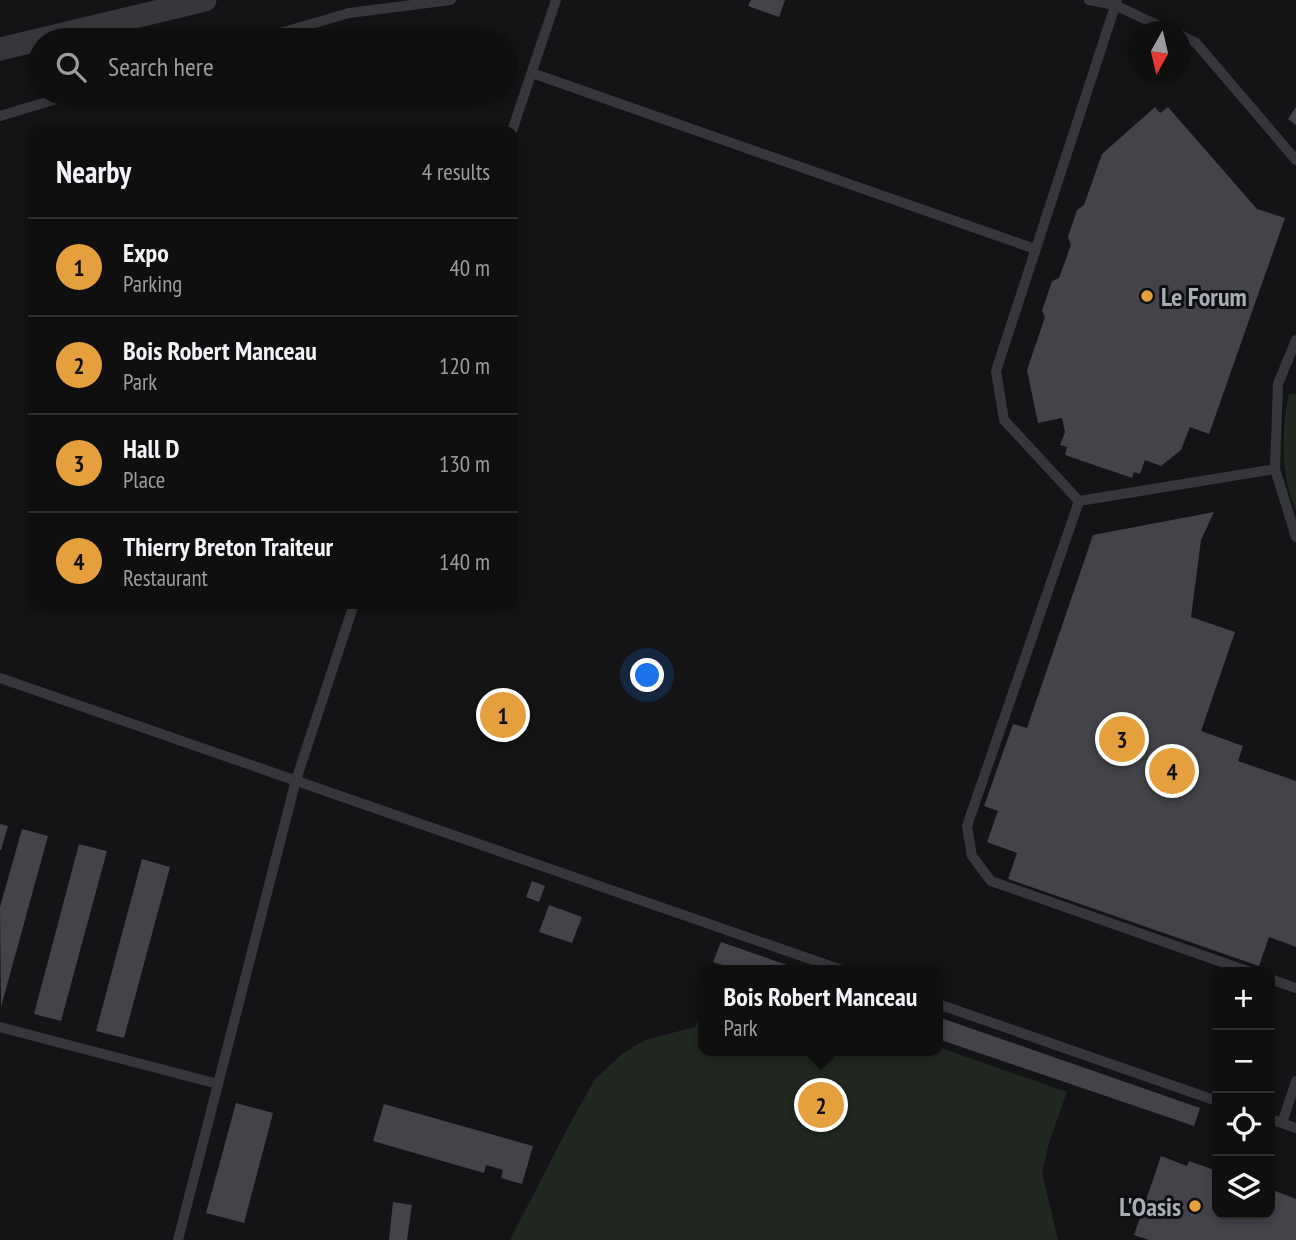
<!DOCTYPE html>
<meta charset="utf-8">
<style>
body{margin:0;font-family:"PT Sans Narrow",sans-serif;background:#1d1d1e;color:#f1f3f6}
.controls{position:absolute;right:21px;bottom:21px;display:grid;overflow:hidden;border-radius:14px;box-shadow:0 4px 10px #0003}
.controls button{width:63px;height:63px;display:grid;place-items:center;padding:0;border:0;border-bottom:2px solid #2f2f30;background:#0f0f10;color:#f1f3f6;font:35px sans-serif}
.compass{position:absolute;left:1128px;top:21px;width:63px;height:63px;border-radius:50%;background:#0f0f10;box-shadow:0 4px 10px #0003;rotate:188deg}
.you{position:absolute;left:648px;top:676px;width:24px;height:24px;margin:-18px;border:5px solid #fff;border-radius:50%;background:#1a73e8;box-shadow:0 0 0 10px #1a73e833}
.badge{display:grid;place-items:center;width:46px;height:46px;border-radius:50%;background:#e59f3d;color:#111;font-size:23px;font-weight:700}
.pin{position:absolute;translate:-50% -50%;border:4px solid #fff;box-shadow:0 2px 7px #0006}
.popup{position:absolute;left:698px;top:965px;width:245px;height:91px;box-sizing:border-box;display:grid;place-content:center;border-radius:14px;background:#0f0f10;filter:drop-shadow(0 2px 5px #0005);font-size:23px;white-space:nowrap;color:#9b9c9f}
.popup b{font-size:26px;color:#f1f3f6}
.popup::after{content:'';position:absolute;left:50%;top:100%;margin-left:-14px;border:14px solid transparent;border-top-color:#0f0f10}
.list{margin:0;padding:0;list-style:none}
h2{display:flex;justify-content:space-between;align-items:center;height:91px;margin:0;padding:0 28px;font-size:30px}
h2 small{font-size:23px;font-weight:400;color:#9b9c9f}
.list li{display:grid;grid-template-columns:46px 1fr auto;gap:21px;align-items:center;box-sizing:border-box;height:98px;padding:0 28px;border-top:2px solid #2f2f30}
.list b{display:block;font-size:26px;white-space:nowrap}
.list p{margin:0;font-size:23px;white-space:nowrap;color:#9b9c9f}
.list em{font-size:23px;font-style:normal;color:#9b9c9f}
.icon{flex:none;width:38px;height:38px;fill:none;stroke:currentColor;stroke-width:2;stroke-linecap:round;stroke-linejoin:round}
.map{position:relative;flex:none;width:1296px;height:1240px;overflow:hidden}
.search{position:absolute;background:#0f0f10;box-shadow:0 4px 10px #0003;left:28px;top:28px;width:490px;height:77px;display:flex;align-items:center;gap:18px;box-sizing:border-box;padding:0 24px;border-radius:38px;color:#9b9c9f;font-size:26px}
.panel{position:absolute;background:#0f0f10;box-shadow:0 4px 10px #0003;left:28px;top:126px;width:490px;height:483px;border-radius:14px}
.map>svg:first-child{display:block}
</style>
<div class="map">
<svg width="1296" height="1240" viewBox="0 0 1296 1240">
<rect width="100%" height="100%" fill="#141416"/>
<path fill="#212821" d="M1289,394H1296V510C1281,482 1281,424 1289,394Z
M704,1007V1051H938V1047L1067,1092L1049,1143L1042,1173L1058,1240H510L573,1118L595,1079L622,1054L645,1040L695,1027Z"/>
<path fill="#434449" d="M751,0H785L779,17L748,6Z
M1155,107L1160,113L1168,107L1257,209L1285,218L1209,434L1190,427L1181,450L1161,466L1145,460L1140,474L1134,472L1132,478L1065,455L1067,447L1060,445L1065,432L1062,418L1038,423L1027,370L1045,317L1042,311L1052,281L1059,278L1071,245L1068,237L1077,210L1084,205L1102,154Z
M1296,107V125L1288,119Z
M1214,512L1201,540L1191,617L1235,632L1201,731L1243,746L1238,761L1296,781V947L1269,937L1259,966L1008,879L1017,853L987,842L998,811L984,806L1013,724L1027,728L1093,535Z
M0,824L8,826L1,850H0Z
M22,829L48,836L1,1007L0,907Z
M79,844L107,851L61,1021L34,1014Z
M142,859L170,867L124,1038L96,1031Z
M532,881L545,886L539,902L526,897Z
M549,905L582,917L572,943L539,932Z
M721,942L801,970H738L713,962Z
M938,1017L1200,1108L1194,1126L938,1039Z
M236,1103L273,1113L244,1223L206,1213Z
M384,1104L533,1146L522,1184L501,1178L503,1170L486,1165L484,1173L373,1141Z
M1161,1156L1187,1166L1189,1161L1217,1171V1214H1270V1189L1296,1199V1240H1149L1134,1235Z
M393,1202L412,1205L407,1240H389Z"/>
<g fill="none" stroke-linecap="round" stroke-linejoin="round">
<path stroke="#35373a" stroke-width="10" d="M1089,0L1115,5L1172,32
M1117,0L996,371L1004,420L1079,501L967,826L972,856L991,881L1250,972
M1180,35L1196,43L1296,160
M256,40L349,13L451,0
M532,73L1035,249
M0,116L77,93
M512,131L556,0
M1296,340L1278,384L1275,469L1296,537
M1079,501L1275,469
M0,678L842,970
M1270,979L1296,988
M938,1004L1217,1101
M0,1027L218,1084
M1270,1119L1296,1128
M1282,1123L1296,1081
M178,1240L296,780L354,604"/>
<path stroke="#35373a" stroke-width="23" d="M0,49L205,0"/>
</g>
<g fill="#e59f3d" stroke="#0f0f11" stroke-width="2.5">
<circle cx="1147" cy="296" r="7"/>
<circle cx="1195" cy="1206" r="7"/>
</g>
<g text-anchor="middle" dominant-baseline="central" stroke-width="6" stroke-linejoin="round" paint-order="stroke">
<g font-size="26" font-weight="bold" fill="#a7acb5" stroke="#0f0f11" text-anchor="start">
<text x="1161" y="296">Le Forum</text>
<text x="1181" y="1206" text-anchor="end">L'Oasis</text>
</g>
</g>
</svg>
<div class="controls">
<button>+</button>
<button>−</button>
<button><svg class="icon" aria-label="locate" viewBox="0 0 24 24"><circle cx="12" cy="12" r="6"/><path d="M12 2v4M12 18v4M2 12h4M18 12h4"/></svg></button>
<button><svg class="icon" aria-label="layers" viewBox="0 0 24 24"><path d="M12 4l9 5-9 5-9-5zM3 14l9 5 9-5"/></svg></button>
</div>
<svg class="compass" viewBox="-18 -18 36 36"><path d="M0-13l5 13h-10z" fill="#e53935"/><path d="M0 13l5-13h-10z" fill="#9b9c9f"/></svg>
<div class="you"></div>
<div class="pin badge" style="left:503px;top:715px">1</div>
<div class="pin badge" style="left:821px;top:1105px">2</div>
<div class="popup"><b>Bois Robert Manceau</b>Park</div>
<div class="pin badge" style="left:1122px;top:739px">3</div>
<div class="pin badge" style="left:1172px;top:771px">4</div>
<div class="search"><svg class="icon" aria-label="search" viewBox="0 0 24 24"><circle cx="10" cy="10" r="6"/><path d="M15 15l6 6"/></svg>Search here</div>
<section class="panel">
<h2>Nearby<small>4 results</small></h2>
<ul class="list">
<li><span class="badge">1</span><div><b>Expo</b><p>Parking</p></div><em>40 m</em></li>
<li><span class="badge">2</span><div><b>Bois Robert Manceau</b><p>Park</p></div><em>120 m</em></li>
<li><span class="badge">3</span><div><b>Hall D</b><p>Place</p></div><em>130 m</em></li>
<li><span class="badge">4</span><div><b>Thierry Breton Traiteur</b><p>Restaurant</p></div><em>140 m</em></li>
</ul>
</section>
</div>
